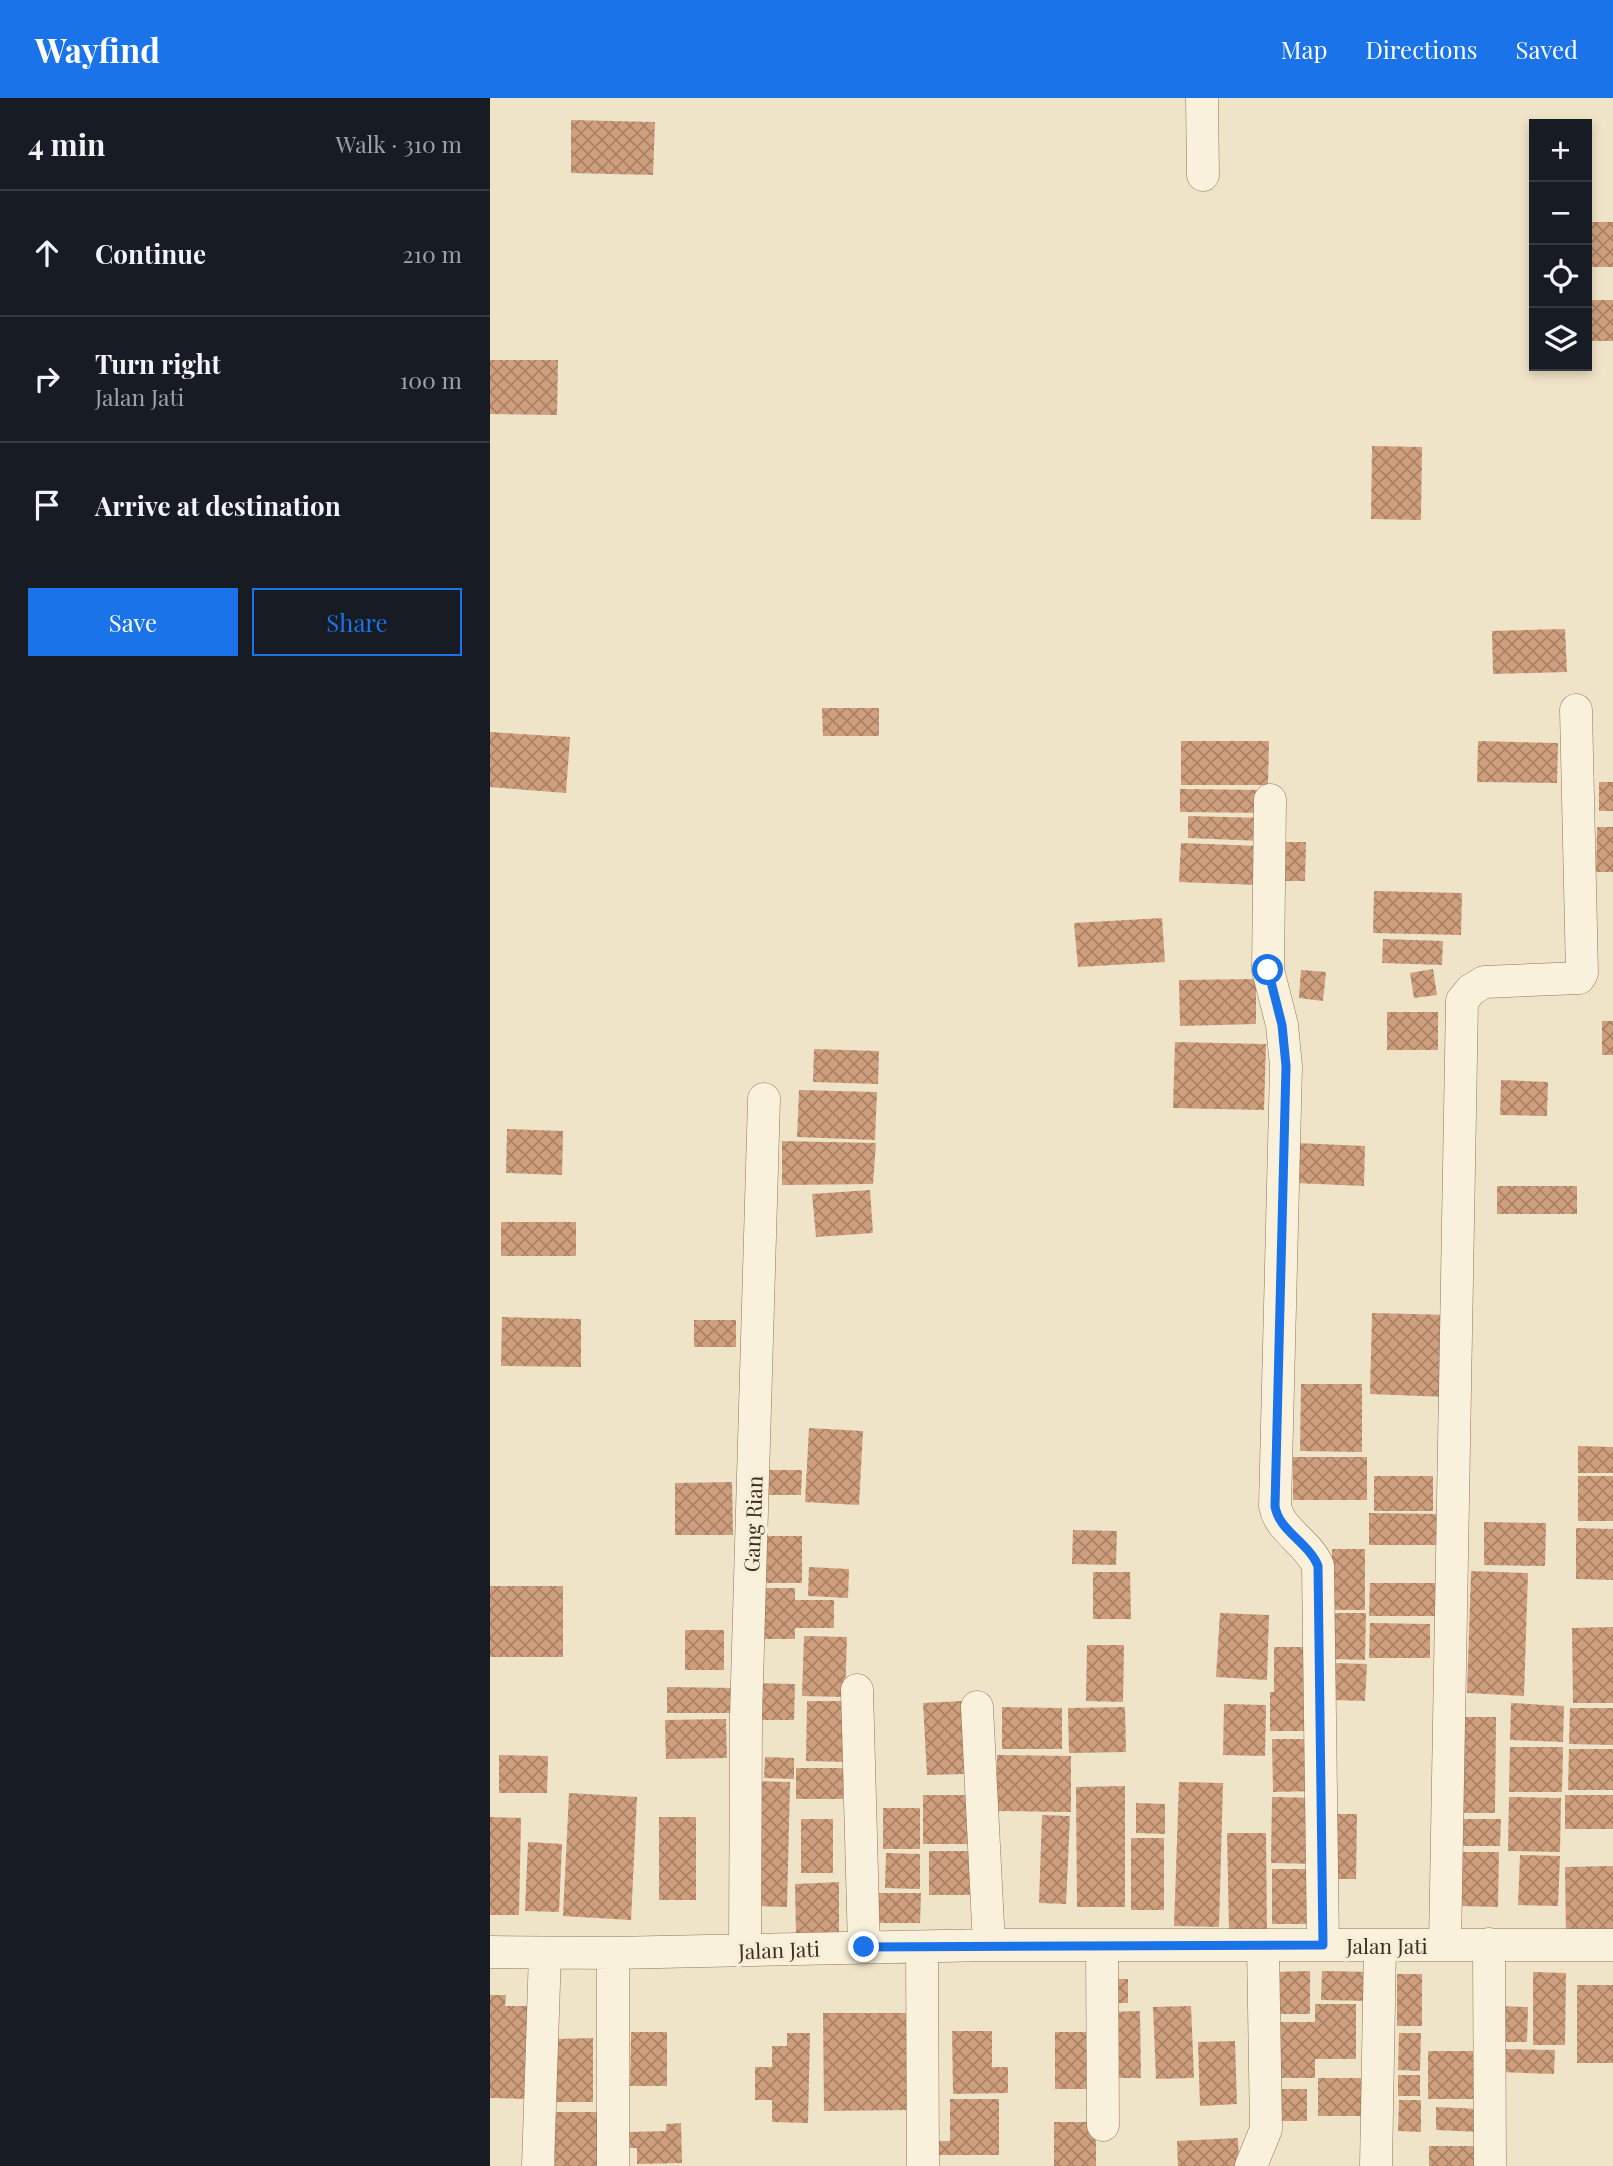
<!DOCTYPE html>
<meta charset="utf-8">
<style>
body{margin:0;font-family:"Playfair Display",serif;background:#20242c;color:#f1f3f6}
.controls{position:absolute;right:21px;top:21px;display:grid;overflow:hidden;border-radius:0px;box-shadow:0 4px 10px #0003}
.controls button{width:63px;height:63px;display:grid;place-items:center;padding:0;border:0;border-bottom:2px solid #363941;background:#171b24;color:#f1f3f6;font:35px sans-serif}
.stop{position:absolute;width:21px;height:21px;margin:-16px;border:5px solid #1a73e8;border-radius:50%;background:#fff}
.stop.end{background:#1a73e8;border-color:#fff;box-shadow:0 2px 7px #0008}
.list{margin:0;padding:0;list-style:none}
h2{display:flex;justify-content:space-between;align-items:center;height:91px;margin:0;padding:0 28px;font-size:30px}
h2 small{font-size:23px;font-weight:400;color:#9ea1a6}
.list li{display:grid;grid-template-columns:46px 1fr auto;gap:21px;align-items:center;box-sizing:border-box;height:126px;padding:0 28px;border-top:2px solid #363941}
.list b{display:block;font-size:26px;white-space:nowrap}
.list p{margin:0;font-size:23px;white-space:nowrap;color:#9ea1a6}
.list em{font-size:23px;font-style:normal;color:#9ea1a6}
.actions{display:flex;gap:14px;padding:21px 28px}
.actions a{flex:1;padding:16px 0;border:2px solid #1a73e8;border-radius:0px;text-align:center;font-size:24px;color:#1a73e8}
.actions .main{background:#1a73e8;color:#fff}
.icon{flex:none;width:38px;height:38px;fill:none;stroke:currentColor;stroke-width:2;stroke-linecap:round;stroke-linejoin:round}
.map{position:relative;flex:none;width:1123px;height:2068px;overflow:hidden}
header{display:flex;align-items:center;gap:42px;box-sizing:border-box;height:98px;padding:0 35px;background:#1a73e8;color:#fff}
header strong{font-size:33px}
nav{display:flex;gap:38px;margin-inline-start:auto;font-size:24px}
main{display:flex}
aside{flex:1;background:#171b24}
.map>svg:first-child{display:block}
</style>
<header>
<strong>Wayfind</strong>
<nav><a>Map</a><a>Directions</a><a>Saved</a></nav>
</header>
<main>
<aside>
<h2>4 min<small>Walk · 310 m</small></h2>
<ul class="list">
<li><svg class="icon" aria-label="ahead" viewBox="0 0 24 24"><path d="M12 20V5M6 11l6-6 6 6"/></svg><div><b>Continue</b></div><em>210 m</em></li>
<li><svg class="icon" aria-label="right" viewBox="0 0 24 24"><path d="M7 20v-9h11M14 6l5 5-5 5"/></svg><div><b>Turn right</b><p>Jalan Jati</p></div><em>100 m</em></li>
<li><svg class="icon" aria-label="arrive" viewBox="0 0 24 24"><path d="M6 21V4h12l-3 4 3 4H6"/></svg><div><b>Arrive at destination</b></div></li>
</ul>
<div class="actions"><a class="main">Save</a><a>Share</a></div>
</aside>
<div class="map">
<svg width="1123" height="2068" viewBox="0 0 1123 2068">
<defs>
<pattern id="building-cross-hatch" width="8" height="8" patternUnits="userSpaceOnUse" patternTransform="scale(1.75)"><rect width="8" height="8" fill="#cf9f7d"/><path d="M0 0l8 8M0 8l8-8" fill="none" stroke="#a98266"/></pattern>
</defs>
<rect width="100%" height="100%" fill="#f0e4c8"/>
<path fill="url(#building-cross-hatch)" d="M81,22L165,24L163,77L81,75Z
M1100,124H1123V169H1102Z
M1098,202H1123V243H1098Z
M0,262H68L67,317L0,316Z
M882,348L932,349L931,422L881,421Z
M1075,531L1077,574L1003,576L1002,533Z
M332,610H389V638H333Z
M0,634L80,639L76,695L0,689Z
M691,643H779L778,687H691Z
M988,643L1068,645L1067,685L987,684Z
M1109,684H1123V713H1109Z
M690,691L777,692V715L690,714Z
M698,718L773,720L772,743L698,740Z
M1107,729H1123V774H1106Z
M790,744H816L815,783H789Z
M691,745L769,748L768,787L689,784Z
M884,793L972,795L971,837L883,835Z
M672,820L675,864L588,869L584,825Z
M893,841L953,843L952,867L892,865Z
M943,871L947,897L924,900L920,875Z
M811,872L836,874L833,903L809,900Z
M766,881V926L690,928L689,882Z
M897,914H948V952H897Z
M1112,923H1123V957H1112Z
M685,944L776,946L774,1012L683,1010Z
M324,951L389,953L388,986L323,984Z
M1011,982L1058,984L1057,1018L1010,1017Z
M309,992L387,994L385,1042L307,1039Z
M17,1031L73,1033L72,1077L16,1075Z
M292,1043L386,1045L383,1086L292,1087Z
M806,1045L875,1048L874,1088L805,1085Z
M1007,1088H1087V1116H1007Z
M380,1092L383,1135L326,1139L322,1096Z
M11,1124H86V1158H11Z
M882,1215L960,1217L958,1299L880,1296Z
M12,1219L91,1221V1269L11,1268Z
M204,1222H246V1249H204Z
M811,1286H872V1354L810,1353Z
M319,1330L373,1333L369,1407L315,1404Z
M1088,1348L1123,1349V1375H1088Z
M803,1359H877V1402H803Z
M271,1372H312L311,1397H270Z
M884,1378H943V1413H884Z
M1088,1378H1123V1423H1088Z
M242,1384L243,1437H185V1385Z
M879,1415L953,1416V1447H879Z
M994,1424L1056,1425L1055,1468L994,1467Z
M1086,1430L1123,1431V1482L1086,1481Z
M583,1432L627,1433L626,1467L582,1466Z
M271,1438H312V1485H271Z
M842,1451H875V1512H842Z
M319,1469L359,1471L358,1500L318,1498Z
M981,1473L1038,1475L1034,1598L977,1595Z
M603,1474H640L641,1521H603Z
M880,1485H951L950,1518H879Z
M0,1488H73V1559H0Z
M266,1490H305V1502H344V1530H305V1541H266Z
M730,1515L779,1517L777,1582L726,1579Z
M842,1515H876L875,1562L842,1561Z
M880,1525L940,1526V1560H879Z
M1123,1529V1605H1083L1082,1530Z
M195,1532H234V1572H195Z
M314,1538L357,1539L355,1599L312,1598Z
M597,1547H634L633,1604L596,1603Z
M784,1549H823L822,1633H780V1594H784Z
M844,1565L877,1566L875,1603L842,1602Z
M261,1585L305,1586L304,1622H260Z
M177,1589L247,1590L246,1615H177Z
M317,1603H359L358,1664L316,1663Z
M472,1603L475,1676L437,1677L433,1605Z
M1021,1605L1074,1608L1073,1644L1020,1642Z
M734,1606L776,1607L775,1658L733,1657Z
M512,1609L572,1610V1651H512Z
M635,1609L636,1654L579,1655L578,1610Z
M1080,1610H1123V1647L1079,1646Z
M962,1619H1006L1005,1715H962Z
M236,1621L237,1660L176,1661L175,1622Z
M782,1641H827V1693L783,1694Z
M1020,1649H1073L1072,1694H1019Z
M1079,1651H1123V1692H1078Z
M9,1657L58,1658L57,1695H9Z
M507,1657L581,1658V1714L507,1713Z
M275,1659L304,1660V1681L274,1680Z
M306,1670H353V1701H306Z
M268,1683L300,1684L297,1809L265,1808Z
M689,1684L733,1685L729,1829L684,1828Z
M635,1688V1809H587L586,1689Z
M79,1695L147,1699L141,1822L73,1818Z
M433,1697H478V1746H433Z
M1075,1697H1123V1731H1075Z
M782,1699L828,1700L827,1766L781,1765Z
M1019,1699L1071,1700L1070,1754L1018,1753Z
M646,1705L675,1706V1736L646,1735Z
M393,1710H430V1751H393Z
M837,1716H867L866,1781H837Z
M552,1717L580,1718L576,1806L549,1805Z
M0,1719L31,1720L29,1817H0Z
M169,1719H206V1802H169Z
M311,1721H343V1775H311Z
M972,1721H1011L1010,1748H971Z
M737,1735H776L777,1833H739Z
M641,1740H674V1812H641Z
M38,1744L72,1746L69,1814L35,1813Z
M439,1753H488V1797H439Z
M971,1754H1009L1008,1809L970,1808Z
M396,1755L430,1756V1791L395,1790Z
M1030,1757L1070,1758L1068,1808L1028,1807Z
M1123,1768V1838L1076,1839L1075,1769Z
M782,1771H828V1826H782Z
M349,1784V1835L306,1836L305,1786Z
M388,1795H431L430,1825H388Z
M820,1873V1916H784V1874Z
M832,1873L884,1874L883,1903L831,1902Z
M1043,1874L1076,1875L1075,1947H1043Z
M907,1876H932V1928H907Z
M620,1881H638V1905H620Z
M1087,1887H1123V1965H1087Z
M0,1897H16L15,1908H39L38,2001L0,2000Z
M825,1906H866V1961H825V1980H788V1924H825Z
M701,1908L704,1980L666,1981L663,1909Z
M1008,1908L1038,1909L1037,1944H1007Z
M650,1913L651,1980H618V1914Z
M333,1915H421V2012L334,2013Z
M462,1933H502V1969H518V1995L463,1996Z
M141,1934H177V1988H140Z
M565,1934H598V1991H565Z
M297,1935H320L318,2025L282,2024V2002H265V1969H282V1948H297Z
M909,1935H931L930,1973L908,1972Z
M103,1940V2004H66V1941Z
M745,1943L747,2006L710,2008L708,1944Z
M1011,1951L1065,1952L1064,1976L1010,1974Z
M938,1953H989V2001H938Z
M908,1977H930V1998H908Z
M828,1980H875V2018H828Z
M782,1991H817V2023H782Z
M460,2001H509V2057H448V2043H460Z
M909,2002H931V2034L908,2033Z
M946,2009L991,2011L990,2034L946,2032Z
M65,2014H107V2046H116V2068H65Z
M564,2024H606V2068H564Z
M191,2025L192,2065L147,2066V2050H140L139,2034L176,2033V2026Z
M748,2040L749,2068H688L687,2043Z
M939,2048H997V2068H939Z"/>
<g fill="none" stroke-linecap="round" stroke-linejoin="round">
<g stroke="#8d765c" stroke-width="33">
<path id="minor" d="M712,0L713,77
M780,702L778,872L792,927L796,968L785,1408C789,1432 819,1445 828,1468L833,1847
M367,1592L374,1849
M487,1609L499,1847
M999,1846L1000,2068
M612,1847L613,2027
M955,1847L972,903L981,892L994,884L1089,880L1092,875L1086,612
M432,1849L433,2068
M255,1852L256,1618L274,1001
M0,1854L123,1855L499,1847H1123
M48,2068L55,1855
M123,2068V1855
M761,2068L776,2031L773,1847
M886,2068L890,1848"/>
</g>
<use href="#minor" stroke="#faf1dc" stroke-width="32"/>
</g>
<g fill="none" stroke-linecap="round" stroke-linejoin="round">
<path stroke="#1a73e8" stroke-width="9" d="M374,1849L833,1847L828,1468C819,1445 788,1432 785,1408L796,968L792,927L778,872"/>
</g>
<g text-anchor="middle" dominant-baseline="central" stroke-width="7" stroke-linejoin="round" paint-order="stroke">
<g font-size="21" fill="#3d2e20" stroke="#f7eed8">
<text transform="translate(262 1426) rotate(-88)">Gang Rian</text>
<text x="897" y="1847">Jalan Jati</text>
<text transform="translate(289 1851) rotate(-2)">Jalan Jati</text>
</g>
</g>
</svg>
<div class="controls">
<button>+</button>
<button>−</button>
<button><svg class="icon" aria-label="locate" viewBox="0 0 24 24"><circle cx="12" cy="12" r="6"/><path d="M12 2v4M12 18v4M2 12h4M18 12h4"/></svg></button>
<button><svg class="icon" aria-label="layers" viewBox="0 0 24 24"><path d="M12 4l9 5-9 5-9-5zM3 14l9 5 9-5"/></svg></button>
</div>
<div class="stop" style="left:778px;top:872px"></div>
<div class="stop end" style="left:374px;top:1849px"></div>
</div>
</main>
